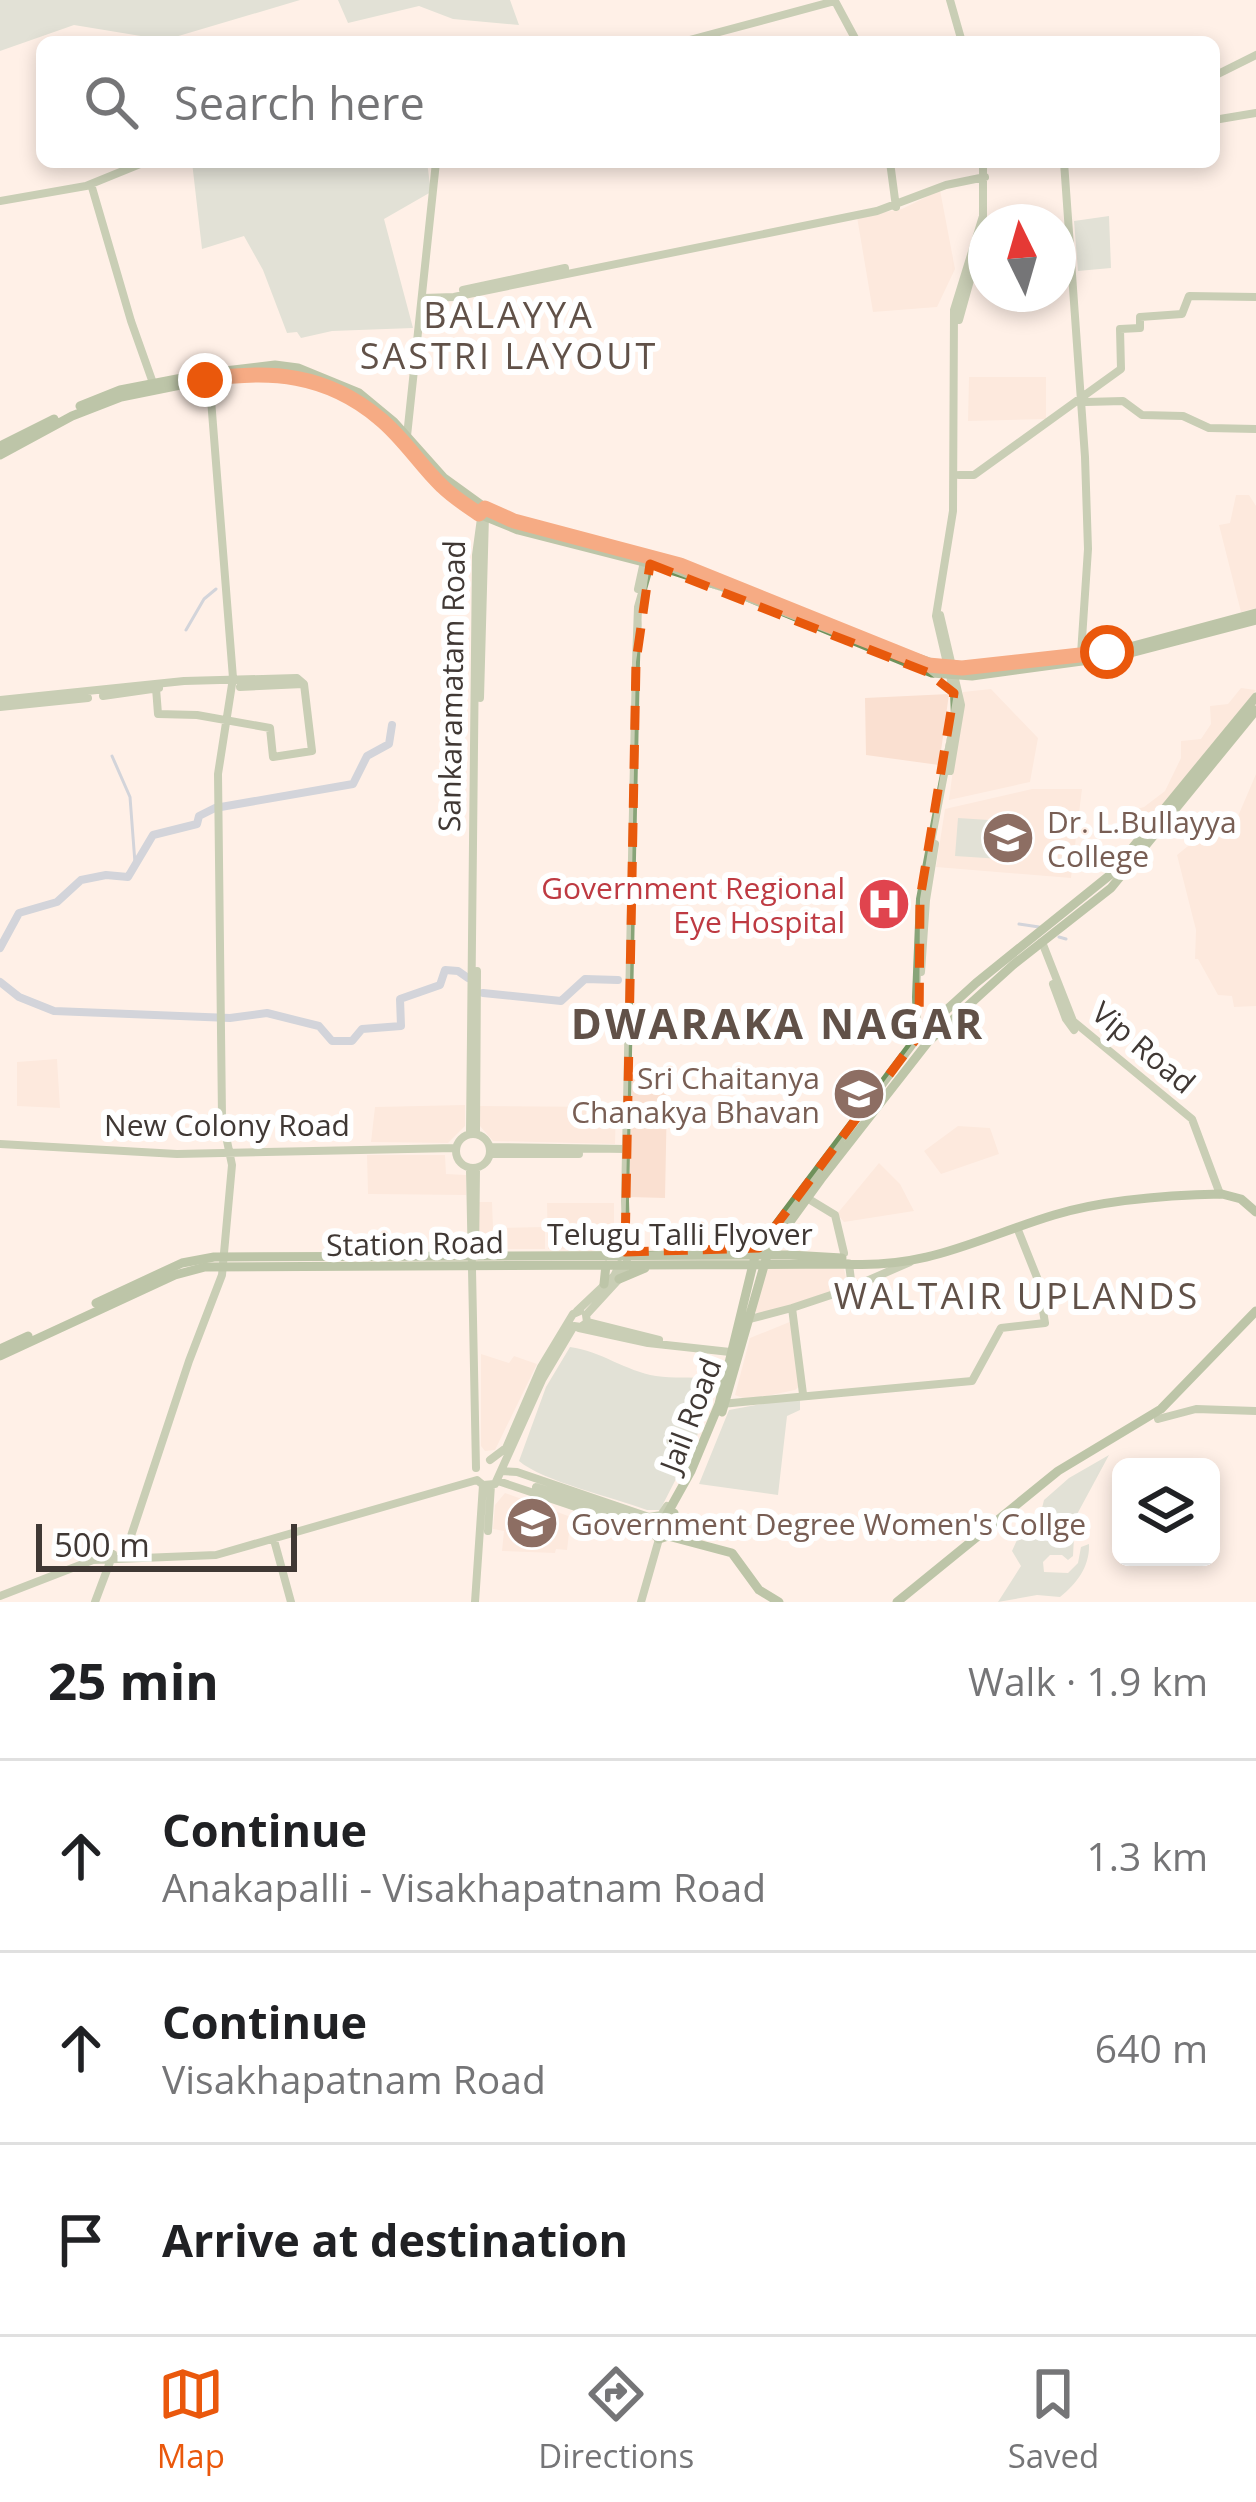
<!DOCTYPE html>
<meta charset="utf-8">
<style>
body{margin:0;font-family:"Open Sans",sans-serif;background:#f2f2f2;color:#202124}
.controls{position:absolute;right:36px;bottom:36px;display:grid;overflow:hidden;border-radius:18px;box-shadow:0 6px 18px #0003}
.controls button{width:108px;height:108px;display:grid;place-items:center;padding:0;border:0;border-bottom:3px solid #e0e0e0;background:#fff;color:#202124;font:60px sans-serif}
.compass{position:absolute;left:968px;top:204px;width:108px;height:108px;border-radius:50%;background:#fff;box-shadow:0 6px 18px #0003;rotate:355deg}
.scale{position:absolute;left:36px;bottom:30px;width:261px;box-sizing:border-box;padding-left:12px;border:6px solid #403834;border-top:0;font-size:33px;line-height:42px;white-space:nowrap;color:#403834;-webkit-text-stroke:9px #fff;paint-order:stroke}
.stop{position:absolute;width:36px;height:36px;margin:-27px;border:9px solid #ea580c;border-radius:50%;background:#fff}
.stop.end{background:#ea580c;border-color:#fff;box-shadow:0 3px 12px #0008}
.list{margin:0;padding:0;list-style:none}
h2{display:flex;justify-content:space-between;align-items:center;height:156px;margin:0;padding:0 48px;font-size:51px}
h2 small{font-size:39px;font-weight:400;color:#757577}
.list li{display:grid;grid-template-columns:78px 1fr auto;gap:36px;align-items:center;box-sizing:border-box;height:192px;padding:0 48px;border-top:3px solid #e0e0e0}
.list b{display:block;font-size:45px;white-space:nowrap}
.list p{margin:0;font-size:39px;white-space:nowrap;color:#757577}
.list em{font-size:39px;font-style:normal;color:#757577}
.icon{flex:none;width:66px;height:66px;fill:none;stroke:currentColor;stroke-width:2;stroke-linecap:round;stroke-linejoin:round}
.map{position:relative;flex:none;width:1256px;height:1602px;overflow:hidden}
.search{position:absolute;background:#fff;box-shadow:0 6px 18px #0003;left:36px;right:36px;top:36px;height:132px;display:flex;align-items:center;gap:30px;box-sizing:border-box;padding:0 42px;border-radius:18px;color:#757577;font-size:45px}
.sheet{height:732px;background:#fff}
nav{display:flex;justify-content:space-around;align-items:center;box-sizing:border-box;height:168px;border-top:3px solid #e0e0e0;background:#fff;font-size:33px;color:#757577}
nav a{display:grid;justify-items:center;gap:6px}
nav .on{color:#ea580c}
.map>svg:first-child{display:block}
</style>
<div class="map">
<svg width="1256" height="1602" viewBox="0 0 1256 1602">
<rect width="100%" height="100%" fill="#fff0e7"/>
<path fill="#fae0d1" d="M940,190L955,269L937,307L873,312L857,217L902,209Z
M969,377H1046V419L968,421Z
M1236,495H1249L1256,506V608L1241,612L1219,525L1230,523Z
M1241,688L1256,690L1140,834L1119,814L1144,807L1165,791L1181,758V741L1201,739L1211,724L1210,706L1228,704Z
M991,689L1038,738L1030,782L949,800L963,692Z
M949,694L939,765L866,755L865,698Z
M1256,774V1006L1234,1007L1232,996L1218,995L1198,959H1195L1196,930L1177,855L1213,826L1233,828Z
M1032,789H1082L1071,878L936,867L945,809Z
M57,1059L60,1108L17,1106V1062Z
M632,1079L660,1080L667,1096L665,1198L629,1197Z
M465,1105V1126L448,1143L371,1142L375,1107Z
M480,1106L616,1107L615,1144L493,1141L480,1126Z
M958,1126L990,1128L999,1154L941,1174L924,1151Z
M367,1155H445L446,1174L466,1175V1195L368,1194Z
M879,1163L900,1184L914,1211L844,1222L837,1214Z
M478,1202H492L493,1228L545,1227V1249H478Z
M547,1203H614V1248L548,1249Z
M766,1266L844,1269L848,1286L762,1314L754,1312Z
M792,1321L801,1385L795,1390L748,1400L735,1395L750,1338Z
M481,1354L509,1363L514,1356L537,1364L495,1450L485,1451L481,1446Z
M505,1493L571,1517L567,1550L556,1549L555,1553L502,1551L504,1531L493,1529L495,1505Z"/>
<path fill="#bfcfc0" d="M0,0H300L165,40L74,25L0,51Z
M338,0H510L519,25L453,19L419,6L348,23Z
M192,162H427L431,192L384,219L413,328L332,331L301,338L297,332L287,333L263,270L244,236L202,249Z
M1109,216L1111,268L1078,271L1074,221Z
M958,818L1004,821L1001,859L955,856Z
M570,1347C601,1351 625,1371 656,1376C673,1379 691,1376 706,1379L710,1355L720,1367L695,1442L660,1510H647C615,1498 542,1481 519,1461L546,1387Z
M800,1397V1410L787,1416L778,1495L699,1484L729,1410Z
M1109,1455L1075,1518L1073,1556L1068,1560L1062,1555H1050L1043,1562L1044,1572L1068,1573L1078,1563L1081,1547L1089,1544C1090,1566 1077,1584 1060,1597L1037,1595L998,1602L1021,1566L1012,1551L1022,1529L1041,1512L1044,1500L1069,1478Z"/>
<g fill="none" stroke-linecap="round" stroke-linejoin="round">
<path stroke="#9db2ca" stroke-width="3" d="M186,630L204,599L216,589
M112,756L130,797L135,863
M1019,924L1039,927
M1059,937L1066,939"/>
<path stroke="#9db2ca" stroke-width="8" d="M0,948L19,913L57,902L81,880L106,875L128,877L153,835L197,824L199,816L215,808L353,784L367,756L389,744L392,725
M0,982L19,997L54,1011L230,1018L267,1013L319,1026L332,1041H352L362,1029L401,1026L400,999L440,985L445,970L458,971L468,978
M483,993L561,1001L585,979L618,980"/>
<path stroke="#88a478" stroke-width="8" d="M950,0L962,42
M682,42L835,1L857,42
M1214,76L1256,55
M1214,120L1256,113
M890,162L896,207
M1064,162L1085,457L1088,549L1081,654
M91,184L131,321L153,383
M0,201L86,186L145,162
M463,290L565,268
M423,298L454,297L877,211L946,185L985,177
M959,320L984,230
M1086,402L1123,401L1142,415L1183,416L1209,428L1256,429
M407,436L436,162
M959,475H974L1121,369L1120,329L1140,328V317L1182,314L1189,296L1256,297
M638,589L645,557
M940,615L961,705L950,771
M240,687L303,684
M103,696L159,688
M480,698L485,516
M0,700L184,681L297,678L304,684L312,751L273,757L270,728L197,715L158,714L156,688
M0,707L88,698
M1042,942L1073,1021L1192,1119L1220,1194
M921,972L926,900L935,844
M1053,984L1066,1019L1074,1030
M923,1039L917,1029L916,997L920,899L955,717L954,693L936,616L953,511L954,310L983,216V162
M470,1132L476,555L482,511
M476,1132L477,971
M456 1151a17 17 0 1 1 34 0a17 17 0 1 1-34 0Z
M0,1144L177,1154L455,1148
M491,1147L626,1149
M491,1154H579
M470,1170L476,1468
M807,1198L835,1215L844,1253
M475,1256L476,1170
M849,1264L852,1288
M577,1311L614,1276L620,1264
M750,1319L792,1308
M587,1322L586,1315L619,1279L627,1265L625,1201L636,662L638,607L651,561
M587,1322L659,1340
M579,1328L648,1343L730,1352
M803,1394L792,1308L846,1290L910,1262
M721,1404L972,1381L1001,1328L1045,1323L1038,1280L1018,1230
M1158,1419L1196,1409L1256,1411
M490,1460L506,1448L541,1367L573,1314L580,1311
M501,1471L517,1472L649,1517L661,1515L667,1506
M498,1481L653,1533
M536,1487L655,1526
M488,1531L491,1485
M274,1540L291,1602
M124,1557L189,1361L222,1275L232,1165L222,1117L218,774L233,678L209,374
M0,1596L93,1560L216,1555L477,1480L483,1485L495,1484L542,1380L574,1326L581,1327L587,1322
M95,1602L113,1554
M475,1602L483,1485
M641,1602L659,1539"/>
<path stroke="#6e915b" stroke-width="9" d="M80,406L120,390L208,373L275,365L298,368L359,393L394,422L444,478L491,512L716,579
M0,446L54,419
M0,455L72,416L121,397L220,377L287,374L334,388L382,419L442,486L479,514L518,530L655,565L723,587L932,673L972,676L1119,656L1256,620
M847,634L947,668L1105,652
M1122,649L1256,613
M845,1264C929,1269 978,1238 1054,1215C1103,1200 1171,1195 1222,1194L1241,1199L1256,1212
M619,1279L645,1268
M604,1284L606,1265
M0,1349L28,1336
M0,1356L175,1275L205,1267L849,1264
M722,1412L768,1252L821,1179L928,1042L1013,965L1111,888L1256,710
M662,1523L691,1471L719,1404L756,1252L767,1237L919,1035L976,983L1110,875L1256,697
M662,1523L655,1526L653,1533L659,1539L668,1536
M668,1536L674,1513
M668,1536L732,1553L759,1590L779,1602
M897,1602L1058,1471L1161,1409L1256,1311"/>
<path stroke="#6e915b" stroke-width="9" d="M96,1303L182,1263L214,1257L790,1255L842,1258"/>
</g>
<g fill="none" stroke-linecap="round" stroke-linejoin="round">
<path stroke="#ea580c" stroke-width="15" d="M205,380C269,369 327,374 379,418C403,437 420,465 442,486C453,497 466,505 479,514L485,508L514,521L680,565L928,665L962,668L1107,652"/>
</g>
<path d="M0 0H1256V1602H0ZM650,564L927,672L954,693L920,899L919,1035L759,1248L625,1252L636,662Z" fill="#fff0e7" fill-opacity=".55" fill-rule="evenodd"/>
<path fill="none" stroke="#e8590c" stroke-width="9" stroke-dasharray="24 15" stroke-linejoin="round" d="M650,564L927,672L954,693L920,899L919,1035L759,1248L625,1252L636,662Z"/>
<defs>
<g id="university-disc" transform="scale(2.7)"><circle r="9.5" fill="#8d6e63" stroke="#fff"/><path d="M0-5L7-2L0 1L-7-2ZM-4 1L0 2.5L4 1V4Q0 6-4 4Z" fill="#fff"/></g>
<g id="hospital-disc" transform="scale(2.7)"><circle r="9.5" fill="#e0444e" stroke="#fff"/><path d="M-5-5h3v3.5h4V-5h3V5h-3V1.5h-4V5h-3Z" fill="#fff"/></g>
</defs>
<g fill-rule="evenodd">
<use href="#university-disc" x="1008" y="838"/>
<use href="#hospital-disc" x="884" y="904"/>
<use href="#university-disc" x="859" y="1094"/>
<use href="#university-disc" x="532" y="1523"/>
</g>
<g text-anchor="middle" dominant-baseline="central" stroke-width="12" stroke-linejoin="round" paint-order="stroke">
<g font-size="30" fill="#403834" stroke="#fff">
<text transform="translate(451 686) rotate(-89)">Sankaramatam Road</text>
<text transform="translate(1144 1047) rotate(40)">Vip Road</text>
<text x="227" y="1124">New Colony Road</text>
<text x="680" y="1233">Telugu Talli Flyover</text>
<text transform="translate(415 1243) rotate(-1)">Station Road</text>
<text transform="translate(690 1415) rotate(-69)">Jail Road</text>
</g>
<g font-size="30" fill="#785e54" stroke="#fff" text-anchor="start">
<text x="1047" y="821">Dr. L.Bullayya<tspan x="1047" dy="34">College</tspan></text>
<text x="820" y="1077" text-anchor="end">Sri Chaitanya<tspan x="820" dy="34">Chanakya Bhavan</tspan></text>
<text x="571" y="1523">Government Degree Women's Collge</text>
</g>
<g font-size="30" fill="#be3a42" stroke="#fff" text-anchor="end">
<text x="845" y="887">Government Regional<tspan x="845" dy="34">Eye Hospital</tspan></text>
</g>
<g font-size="36" letter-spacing="3" fill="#615148" stroke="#fff">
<text x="509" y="314">BALAYYA<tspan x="509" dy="41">SASTRI LAYOUT</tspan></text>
<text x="1017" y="1295">WALTAIR UPLANDS</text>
</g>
<g font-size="42" font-weight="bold" letter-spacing="3" fill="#615148" stroke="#fff">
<text x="778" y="1022">DWARAKA NAGAR</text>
</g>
</g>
</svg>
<div class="controls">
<button><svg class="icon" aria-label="layers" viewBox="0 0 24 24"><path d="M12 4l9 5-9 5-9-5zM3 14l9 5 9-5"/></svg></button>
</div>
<svg class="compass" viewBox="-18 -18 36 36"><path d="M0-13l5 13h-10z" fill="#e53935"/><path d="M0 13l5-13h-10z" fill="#757577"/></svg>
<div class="scale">500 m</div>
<div class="stop" style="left:1107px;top:652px"></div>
<div class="stop end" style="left:205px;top:380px"></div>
<div class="search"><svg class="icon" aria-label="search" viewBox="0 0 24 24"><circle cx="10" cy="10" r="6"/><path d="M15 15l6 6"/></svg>Search here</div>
</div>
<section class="sheet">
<h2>25 min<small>Walk · 1.9 km</small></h2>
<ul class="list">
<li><svg class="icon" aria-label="ahead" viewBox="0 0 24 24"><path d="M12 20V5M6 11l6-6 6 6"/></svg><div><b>Continue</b><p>Anakapalli - Visakhapatnam Road</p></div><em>1.3 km</em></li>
<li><svg class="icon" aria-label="ahead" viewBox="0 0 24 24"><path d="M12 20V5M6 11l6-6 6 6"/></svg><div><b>Continue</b><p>Visakhapatnam Road</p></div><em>640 m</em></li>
<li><svg class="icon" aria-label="arrive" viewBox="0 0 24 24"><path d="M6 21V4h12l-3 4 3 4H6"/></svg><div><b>Arrive at destination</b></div></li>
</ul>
</section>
<nav>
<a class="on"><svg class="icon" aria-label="map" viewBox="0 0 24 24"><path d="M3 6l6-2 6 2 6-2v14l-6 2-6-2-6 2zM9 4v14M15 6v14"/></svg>Map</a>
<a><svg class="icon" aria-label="directions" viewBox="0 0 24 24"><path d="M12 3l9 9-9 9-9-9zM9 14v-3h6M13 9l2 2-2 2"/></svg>Directions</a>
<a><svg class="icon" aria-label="saved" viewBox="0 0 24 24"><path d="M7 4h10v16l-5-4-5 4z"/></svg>Saved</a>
</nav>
